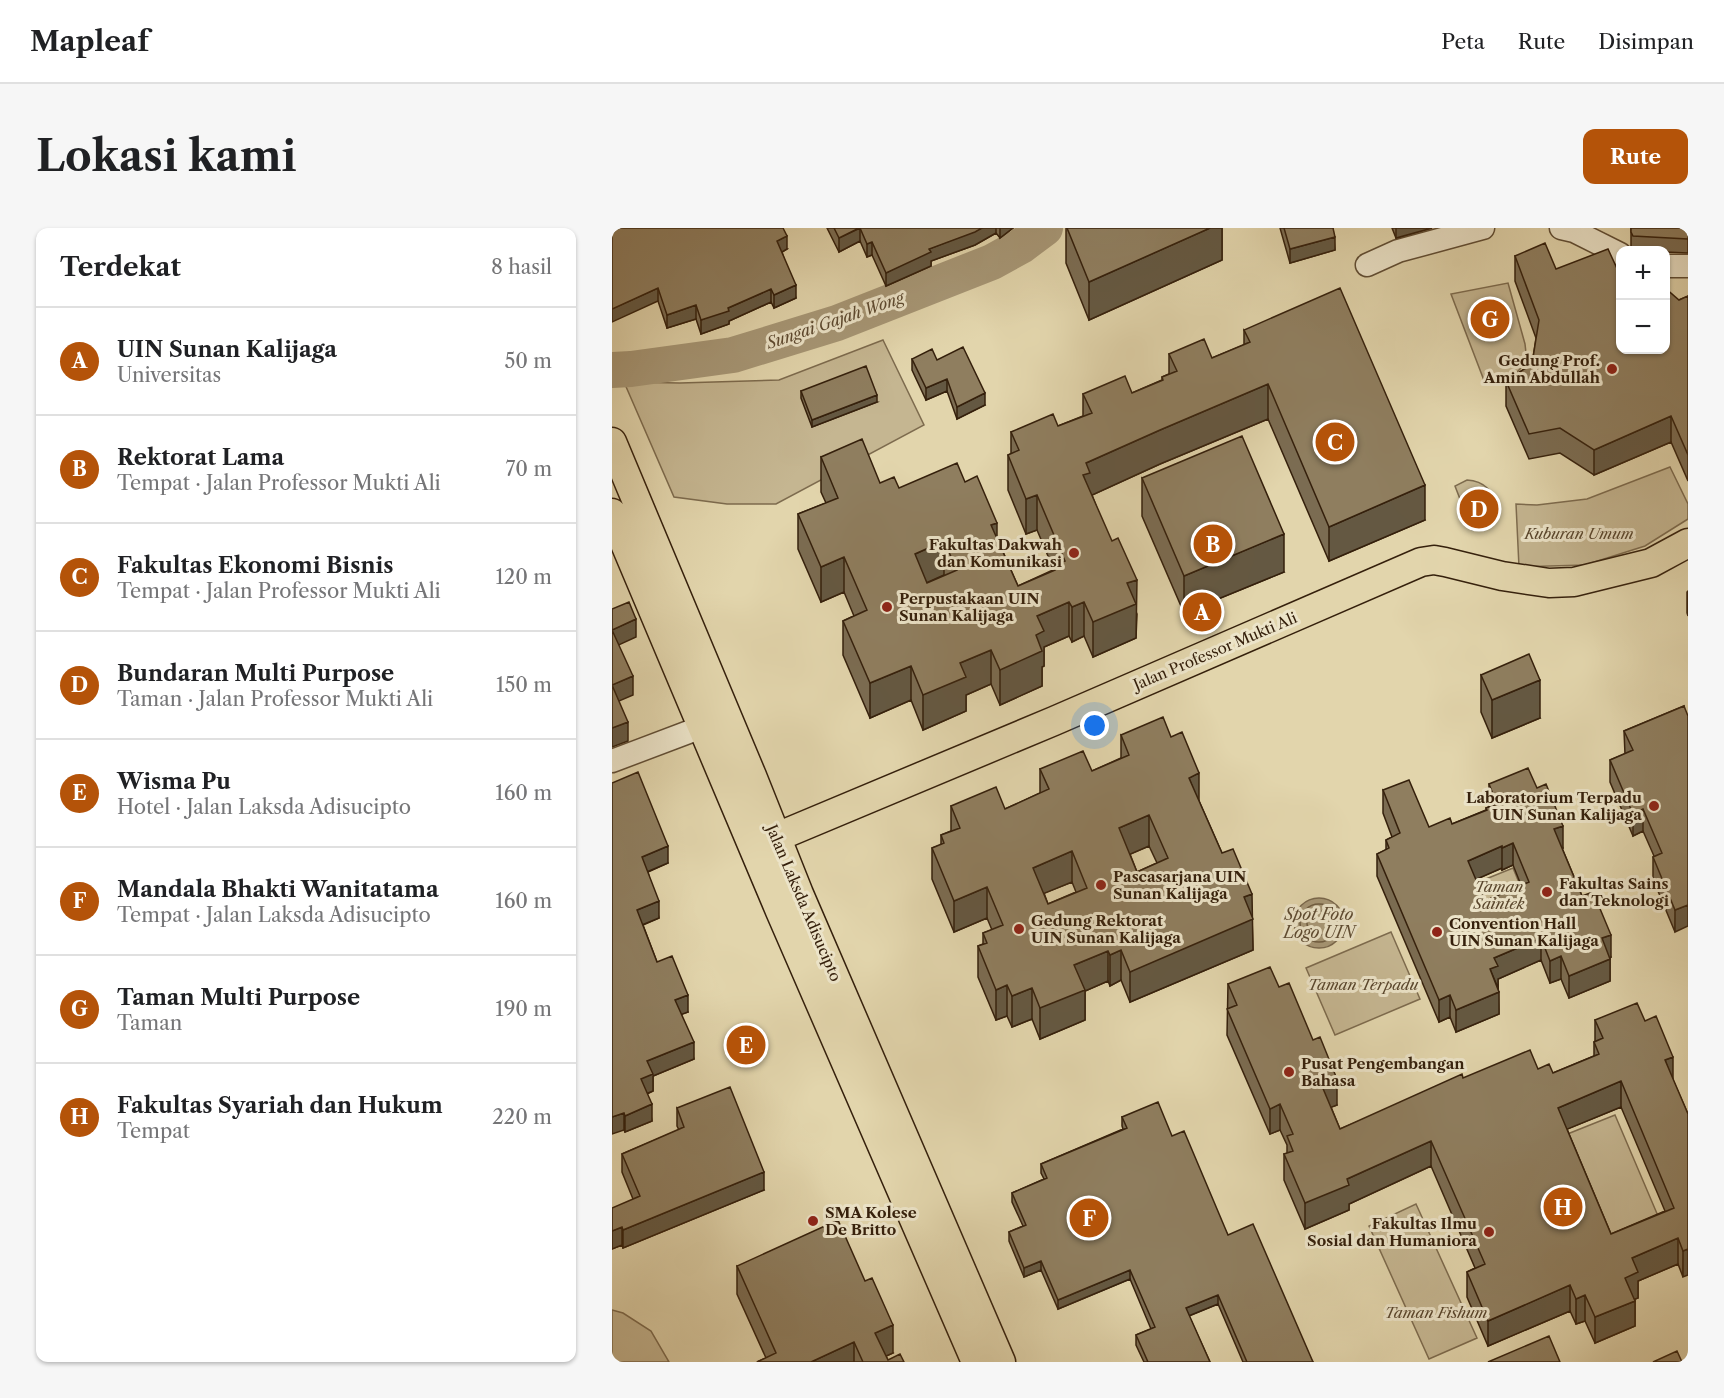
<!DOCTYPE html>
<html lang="id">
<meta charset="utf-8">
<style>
body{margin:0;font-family:"Libre Caslon Text",serif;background:#f6f6f6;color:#202124}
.controls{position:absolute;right:18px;top:18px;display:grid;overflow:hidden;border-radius:12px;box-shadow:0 2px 4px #0004}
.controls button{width:54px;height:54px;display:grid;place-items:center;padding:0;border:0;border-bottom:2px solid #e0e0e0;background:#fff;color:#202124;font:30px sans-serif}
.you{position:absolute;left:483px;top:498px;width:21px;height:21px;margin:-15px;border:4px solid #fff;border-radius:50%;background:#1a73e8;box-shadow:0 0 0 9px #1a73e833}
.badge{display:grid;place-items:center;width:39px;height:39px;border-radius:50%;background:#b45309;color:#fff;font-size:20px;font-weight:700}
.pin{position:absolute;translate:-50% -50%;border:3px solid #fff;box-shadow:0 2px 6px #0006}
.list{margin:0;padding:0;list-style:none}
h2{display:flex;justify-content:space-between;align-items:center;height:78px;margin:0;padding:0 24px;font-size:26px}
h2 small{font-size:20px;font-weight:400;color:#757577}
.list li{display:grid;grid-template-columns:39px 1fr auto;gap:18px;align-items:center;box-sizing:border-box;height:108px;padding:0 24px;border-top:2px solid #e0e0e0}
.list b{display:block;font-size:22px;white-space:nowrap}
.list p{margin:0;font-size:20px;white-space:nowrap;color:#757577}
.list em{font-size:20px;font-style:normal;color:#757577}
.map{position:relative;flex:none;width:1076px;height:1134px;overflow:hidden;border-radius:12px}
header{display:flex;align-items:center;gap:36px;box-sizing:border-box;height:84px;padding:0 30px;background:#fff;border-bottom:2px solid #e0e0e0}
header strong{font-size:28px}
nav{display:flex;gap:33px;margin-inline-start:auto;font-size:21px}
.intro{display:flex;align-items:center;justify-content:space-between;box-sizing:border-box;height:144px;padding:0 36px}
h1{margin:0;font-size:42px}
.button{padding:15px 27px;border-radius:12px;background:#b45309;color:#fff;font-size:21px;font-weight:700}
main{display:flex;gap:36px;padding:0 36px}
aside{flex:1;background:#fff;border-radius:12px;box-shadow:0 2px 4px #0004}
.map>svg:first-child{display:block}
</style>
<header>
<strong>Mapleaf</strong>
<nav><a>Peta</a><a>Rute</a><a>Disimpan</a></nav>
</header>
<div class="intro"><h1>Lokasi kami</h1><a class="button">Rute</a></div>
<main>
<aside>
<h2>Terdekat<small>8 hasil</small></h2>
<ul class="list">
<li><span class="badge">A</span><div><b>UIN Sunan Kalijaga</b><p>Universitas</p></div><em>50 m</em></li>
<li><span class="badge">B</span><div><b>Rektorat Lama</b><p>Tempat · Jalan Professor Mukti Ali</p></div><em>70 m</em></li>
<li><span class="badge">C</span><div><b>Fakultas Ekonomi Bisnis</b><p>Tempat · Jalan Professor Mukti Ali</p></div><em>120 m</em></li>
<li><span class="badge">D</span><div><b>Bundaran Multi Purpose</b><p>Taman · Jalan Professor Mukti Ali</p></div><em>150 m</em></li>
<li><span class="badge">E</span><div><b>Wisma Pu</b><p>Hotel · Jalan Laksda Adisucipto</p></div><em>160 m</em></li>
<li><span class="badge">F</span><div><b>Mandala Bhakti Wanitatama</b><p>Tempat · Jalan Laksda Adisucipto</p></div><em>160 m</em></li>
<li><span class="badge">G</span><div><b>Taman Multi Purpose</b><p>Taman</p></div><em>190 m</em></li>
<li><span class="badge">H</span><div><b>Fakultas Syariah dan Hukum</b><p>Tempat</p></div><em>220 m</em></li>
</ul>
</aside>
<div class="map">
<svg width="1076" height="1134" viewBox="0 0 1076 1134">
<rect width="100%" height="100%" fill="#e2d5ac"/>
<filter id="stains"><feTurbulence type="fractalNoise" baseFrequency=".00333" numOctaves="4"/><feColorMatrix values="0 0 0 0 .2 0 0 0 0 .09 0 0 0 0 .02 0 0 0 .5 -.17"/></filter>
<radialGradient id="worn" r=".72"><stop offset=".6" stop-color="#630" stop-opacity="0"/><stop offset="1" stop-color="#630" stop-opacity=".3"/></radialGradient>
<path fill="#c5b691" stroke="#7d6b4e" stroke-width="1.5" d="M896,55L913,116L915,134L904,145L873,155L839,66Z
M271,112L312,197L164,276H115L62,269L12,154L68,155L167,152Z
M1058,239L1076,276V291L1033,318L973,337L907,339L904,276L925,277L975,271Z
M855,252C891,254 892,299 860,302L843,258Z
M901,640L925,698L874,694L859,657Z
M779,704L808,771L723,807L694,740Z
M1003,887L1052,1002L1000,1024L953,907Z
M804,976L865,1110L817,1131L757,998Z
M0,1082L11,1085L39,1103L57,1134H0Z"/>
<path fill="#a79776" stroke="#79674c" stroke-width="1.5" d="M682 695a25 25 0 1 1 50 0a25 25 0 1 1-50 0Z"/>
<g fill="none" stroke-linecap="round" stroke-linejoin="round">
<path stroke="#6e5c41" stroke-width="1.5" d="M688 695a19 19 0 1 1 38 0a19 19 0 1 1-38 0Z
M695 695a12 12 0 1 1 24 0a12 12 0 1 1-24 0Z"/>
<path stroke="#a79776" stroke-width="36" d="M0,142L19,141L121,127L225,95L380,34L409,18L433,0"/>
<g stroke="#604d34" stroke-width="25">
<path id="minor" d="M949,0L962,3L1008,26
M755,37L786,23L871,0
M1054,38H1076
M0,533L90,499"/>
</g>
<g stroke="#35200c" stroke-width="31">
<path id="major" d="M0,214L140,548L187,666L389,1134
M0,285L168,683L364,1134
M141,619L442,493L809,334L822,332L833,334L890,348L937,355L962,354L1039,335L1076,315"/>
</g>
<use href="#minor" stroke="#ece4c9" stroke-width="22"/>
<use href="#major" stroke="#e2d5ac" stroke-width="28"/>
</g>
<path fill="#7b6c52" stroke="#35200c" stroke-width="1.5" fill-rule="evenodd" d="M0,0L175,21L170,24L184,70L162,80L159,74L117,93V96L89,106L84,91L55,100L46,73Z
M215,0H401L388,10L384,5L363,17L319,33V38L274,58L260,27L255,29L248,13L227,24Z
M454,0H610V32L477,92L454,35Z
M668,0H721L723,22L678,35Z
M780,0H820L784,10Z
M1019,0H1076V25L1053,24V22H1021L1019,18Z
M903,28L944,41L1008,122L1067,72L1076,68V253L1059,214L982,247L948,225L917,231L894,178V153L920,136L924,110L903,53Z
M632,102L813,292L717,333L656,191L548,236L480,267L525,386L524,410L481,429L472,408L460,414L457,408L432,419V438L430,439V458L388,477L379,456L354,467V483L311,502L299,472L258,490L231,427V393L242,388L232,364L209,374L186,321V286L214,275L209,264V229L268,255L287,260L353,254L385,310L406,358L441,342V340L425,302L414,306L396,262V227L399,226V204L446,198L471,188V166L520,165L550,152V149L557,146V126L600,130L632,117Z
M300,131L325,132L373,177L345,191L335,163L314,172L300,142Z
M189,163L265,174L200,199L189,170Z
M530,250L672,344L572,385L530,288Z
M1076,363V388L1075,385V364Z
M869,447L928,490L880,510L869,484Z
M1072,478L1063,704L1041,651V629L1042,628L1031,603L1021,608L998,554V532L1013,526L1012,503Z
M509,507L587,573L610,625L640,689L641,722L518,774L509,752L498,758L496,753L473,763V792L428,811L420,791L400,799L395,788L384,792L366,749V718L371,716V705L380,702L375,690L342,704L320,651V620L329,617V607L339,603V578L393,581L428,565V541L480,543L509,530ZM537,618L545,635L525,644L518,626ZM460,654L464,664L436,676L432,665Z
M0,555L56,635L36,644L47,690L31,697L45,734L76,784L69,786L82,831L41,848V863L35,866L40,893L13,904L12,902Z
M877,556L925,560L951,620H950L970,668L999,729H998V753L957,770L949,751L938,755L929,732L886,751L887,786L844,804L838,789L827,794L765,648V626L774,622V612L780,609L771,585V562L817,599L840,596L874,582V580L877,579ZM901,637L909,657L873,673L864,651L890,640V642Z
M616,756L667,759L725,877L719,879L728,901L851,850L926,841L941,845L982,828V814L983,813V792L1033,793L1061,852L1076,886L1071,1049L1066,1036L1026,1053V1070L1023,1071V1098L983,1115L973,1093L964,1096L958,1083L876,1118L855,1069V1044L863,1040L819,938L737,976V982L693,1001L672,952V926H675V917L668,902L658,906L615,807ZM1009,879L1053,983L999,1006L955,901Z
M65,880L152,962L11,1020L10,1017L0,1021L21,971L10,944V926L67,902L65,898Z
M510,889L560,908L616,1007L701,1134H631L606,1076L577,1088L598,1134H532L524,1117V1107L539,1101L518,1051L446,1081L429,1042L412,1049L397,1013V1004L411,998L400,974V965L432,951L429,945V936L511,901L510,898Z
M125,1038L281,1125L274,1128L276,1132L292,1134H145L154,1130L125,1066Z"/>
<path fill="#645842" stroke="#35200c" stroke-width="1.5" d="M248,0V13L227,24V10Z
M370,0H384V5L363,17L319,33V38L274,58V45L317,21Z
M388,0H401L388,10Z
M598,0H610V32L477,92V54Z
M784,0H820L784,10Z
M175,8V21L165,27V13Z
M723,9V22L678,35V21Z
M260,14V27L255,29V16Z
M184,57V70L162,80V67Z
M46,60V73L0,94V81Z
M159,61V74L117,93V96L89,106V92Z
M84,77V91L55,100V87Z
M335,151V163L314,172V160Z
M656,156V191L548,236L478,268L471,247L474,235L548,202Z
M373,165V177L345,191V179Z
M265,167V174L200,199V192Z
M1059,188V214L982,247V222Z
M813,257V292L717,333V299Z
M425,267V302L414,306V271Z
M385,295V329L379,297Z
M672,306V344L572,385V348Z
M332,313V347L303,360V326Z
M232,329V364L209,374V339Z
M525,352L524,410L481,429V394L515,355Z
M457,374V408L432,419V438L430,439V458L388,477V442L424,407L425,388Z
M472,374V408L460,414V379Z
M24,391V409L0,420V402Z
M379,422V456L354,467V483L311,502V467L348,435Z
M299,438V472L258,490V455Z
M21,448V467L0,476V457Z
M928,452V490L880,510V472Z
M16,494V513L0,519V500Z
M587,545V576L577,550Z
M1031,581V603L1021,608V586Z
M537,587V618L507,631V600Z
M951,598V620L942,623V601Z
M901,615V637L890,642V620Z
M56,618V635L30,646V629Z
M890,618V640L856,655V633Z
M460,623V654L421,670V640Z
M375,659V690L342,704V673Z
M640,666L641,722L518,774V744L632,669Z
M47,673V690L25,699V682Z
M1076,677V698L1063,704V682Z
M999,707V729L990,733V710Z
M929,710V732L886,751V760L878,741L882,730Z
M509,722V752L498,758V727Z
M496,723V753L473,763V792L428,811V780L462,737Z
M949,728V751L938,755V733Z
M998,731V753L957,770V748Z
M395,757V788L384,792V762Z
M420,760V791L400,799V768Z
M887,764V786L844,804V782Z
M76,767V784L63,789V772Z
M838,767V789L827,794V772Z
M82,814V831L41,848V863L29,868V851L35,833Z
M1061,829V854L1053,832Z
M725,851V877L710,883V858Z
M1009,853V879L946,905V880Z
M40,876V893L13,904V888Z
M668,876V902L658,906V881Z
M12,885V902L0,906V889Z
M819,913V938L737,976V982L693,1001V975L735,951Z
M152,944V962L11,1020V1002Z
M10,999V1017L0,1021V1003Z
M1066,1010V1036L1026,1053V1070L1013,1075V1050L1020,1030Z
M1076,1021V1047L1071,1049V1023Z
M429,1033V1042L412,1049V1040Z
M518,1042V1051L446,1081V1072Z
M958,1057V1083L876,1118V1093Z
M606,1067V1076L574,1089V1080Z
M973,1067V1093L964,1096V1071Z
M1023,1073V1098L983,1115V1089Z
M281,1097V1125L263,1133V1105Z
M242,1114V1134H199Z"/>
<path fill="#8f7e5f" stroke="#35200c" stroke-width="1.5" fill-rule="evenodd" d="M0,0H171L175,8L165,13L184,57L162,67L159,61L116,80L117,83L89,92L84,77L55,87L46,60L0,81Z
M222,0H247L227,10Z
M248,0H370L363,4L317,21L319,24L274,45L260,14L255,16Z
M455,0H598L477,54Z
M672,0H721L723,9L678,21Z
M1019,0H1076V11L1021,8L1019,4Z
M933,15L944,41L996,21L1008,47V122H1053V60L1067,72L1076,68V227L1059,188L982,222L948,200L917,206L894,153L920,136L927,92L903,28Z
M728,60L813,257L717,299L656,156L548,202L474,235L478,245L471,247L500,313L506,310L525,352L515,355L524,376L481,394L472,374L460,379L457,374L425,388L432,403L424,407L430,423L388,442L379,422L348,435L354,449L311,467L299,438L258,455L231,393L255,382L232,329L209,339L186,286L226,270L209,229L250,211L268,255L282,249L287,260L345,235L353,254L365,248L385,295L379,297L406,358L443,342L441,337L453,333L425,267L414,271L396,227L407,222L399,204L441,186L446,198L480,185L471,166L513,148L520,165L551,152L550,149L565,143L557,126L592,111L600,130L638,114L632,102ZM332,313L345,342L315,355L303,326Z
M351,119L373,165L345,179L335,151L314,160L300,131L320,121L325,132Z
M254,138L265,167L200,192L189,163Z
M630,208L672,306L572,348L530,250Z
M17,374L24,391L0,402V381Z
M0,402L21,448L0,457Z
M917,426L928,452L880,472L869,447Z
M0,457L16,494L0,500Z
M1072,478L1076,488V677L1063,682L1041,629L1050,625L1031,581L1021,586L998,532L1021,522L1012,503Z
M551,489L559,509L570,504L587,545L577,550L610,625L621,621L640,666L632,669L641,691L518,744L509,722L498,727L496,723L462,737L473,762L428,780L420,760L400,768L395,757L384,762L366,718L375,715L371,705L391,697L375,659L342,673L320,620L332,615L329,607L348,600L339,578L384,559L393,581L437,561L428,541L471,523L480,543L517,527L509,507ZM537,587L556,630L525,644L507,600ZM460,623L475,660L436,676L421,640Z
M916,540L925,560L934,556L951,598L942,601L970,668L981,664L999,707L990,710L998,731L957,748L949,728L938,733L929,710L882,730L886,738L878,741L887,764L844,782L838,767L827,772L765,626L777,620L774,612L788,605L771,562L797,552L817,599L838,590L840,596L875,582L874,580L885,576L877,556ZM901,615L917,654L873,673L856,633L890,618V620Z
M26,544L56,618L30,629L47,673L25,682L45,734L60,728L76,767L63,772L82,814L35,833L41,846L29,851L40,876L13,888L12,885L0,889V555Z
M658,739L667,759L677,755L701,812L708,809L725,851L710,858L728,901L850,846L851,850L918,822L926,841L937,836L941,845L987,826L982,814L991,810L983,792L1025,775L1033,793L1044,788L1061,829L1053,832L1076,886V1021L1071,1023L1066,1010L1020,1030L1026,1044L1013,1050L1023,1073L983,1089L973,1067L964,1071L958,1057L876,1093L855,1044L873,1036L819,913L735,951L737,957L693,975L672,926L681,923L675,908L681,906L668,876L658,881L615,781L625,777L616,756ZM1009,853L1062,980L999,1006L946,880Z
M118,859L152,944L11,1002L10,999L0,1003V980L28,968L10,926L72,899L65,880Z
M546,874L560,908L572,903L616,1007L641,996L701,1134H635L606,1067L574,1080L598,1134H536L524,1107L543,1099L518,1042L446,1072L429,1033L412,1040L397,1004L414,997L400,965L435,950L429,936L515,900L510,889Z
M226,992L253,1053L260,1050L281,1097L263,1105L276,1132L288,1126L292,1134H251L242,1114L199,1134H145L164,1125L125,1038Z
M937,1108L948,1134H876Z
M1065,1123L1070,1134H1041Z"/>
<g fill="#8f2418" stroke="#ece4c9" stroke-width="2">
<circle cx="1000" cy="141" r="6"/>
<circle cx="462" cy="325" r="6"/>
<circle cx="275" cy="379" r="6"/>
<circle cx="1042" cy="578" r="6"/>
<circle cx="489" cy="657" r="6"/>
<circle cx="935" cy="664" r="6"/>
<circle cx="407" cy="701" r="6"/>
<circle cx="825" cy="704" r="6"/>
<circle cx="677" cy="844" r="6"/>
<circle cx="201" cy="993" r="6"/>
<circle cx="877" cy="1004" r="6"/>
</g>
<g text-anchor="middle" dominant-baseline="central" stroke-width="6" stroke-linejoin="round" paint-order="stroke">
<g font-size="15" font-weight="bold" fill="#35200c" stroke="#ece4c9" text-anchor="start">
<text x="988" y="132" text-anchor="end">Gedung Prof.<tspan x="988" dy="17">Amin Abdullah</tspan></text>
<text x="450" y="316" text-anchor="end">Fakultas Dakwah<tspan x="450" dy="17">dan Komunikasi</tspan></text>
<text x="287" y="370">Perpustakaan UIN<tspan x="287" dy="17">Sunan Kalijaga</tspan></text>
<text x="1030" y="569" text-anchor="end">Laboratorium Terpadu<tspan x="1030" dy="17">UIN Sunan Kalijaga</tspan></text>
<text x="501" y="648">Pascasarjana UIN<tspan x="501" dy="17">Sunan Kalijaga</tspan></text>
<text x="947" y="655">Fakultas Sains<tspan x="947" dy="17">dan Teknologi</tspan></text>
<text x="419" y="692">Gedung Rektorat<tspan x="419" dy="17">UIN Sunan Kalijaga</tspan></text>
<text x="837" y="695">Convention Hall<tspan x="837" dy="17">UIN Sunan Kalijaga</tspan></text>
<text x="689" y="835">Pusat Pengembangan<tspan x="689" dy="17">Bahasa</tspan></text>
<text x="213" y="984">SMA Kolese<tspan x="213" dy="17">De Britto</tspan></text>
<text x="865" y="995" text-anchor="end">Fakultas Ilmu<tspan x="865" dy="17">Sosial dan Humaniora</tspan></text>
</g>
<g font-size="15" font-style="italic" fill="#59462d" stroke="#ece4c9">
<text x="967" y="305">Kuburan Umum</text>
<text x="887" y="658">Taman<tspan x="887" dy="17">Saintek</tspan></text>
<text x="751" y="756">Taman Terpadu</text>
<text x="824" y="1084">Taman Fishum</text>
</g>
<g font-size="15" fill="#35200c" stroke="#ece4c9">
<text transform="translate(603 423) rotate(-23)">Jalan Professor Mukti Ali</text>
<text transform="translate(192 675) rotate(67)">Jalan Laksda Adisucipto</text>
</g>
<g font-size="16" font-style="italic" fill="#5d4a31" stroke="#ece4c9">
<text transform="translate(223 92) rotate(-19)">Sungai Gajah Wong</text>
<text x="707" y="686">Spot Foto<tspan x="707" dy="18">Logo UIN</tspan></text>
</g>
</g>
<rect width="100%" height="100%" filter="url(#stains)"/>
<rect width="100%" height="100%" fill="url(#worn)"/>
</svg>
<div class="controls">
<button>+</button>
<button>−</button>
</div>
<div class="you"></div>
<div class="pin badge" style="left:590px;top:384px">A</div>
<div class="pin badge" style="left:601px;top:316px">B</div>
<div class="pin badge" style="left:723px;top:214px">C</div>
<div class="pin badge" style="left:867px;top:281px">D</div>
<div class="pin badge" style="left:134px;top:817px">E</div>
<div class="pin badge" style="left:477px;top:990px">F</div>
<div class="pin badge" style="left:878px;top:91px">G</div>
<div class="pin badge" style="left:951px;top:979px">H</div>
</div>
</main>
